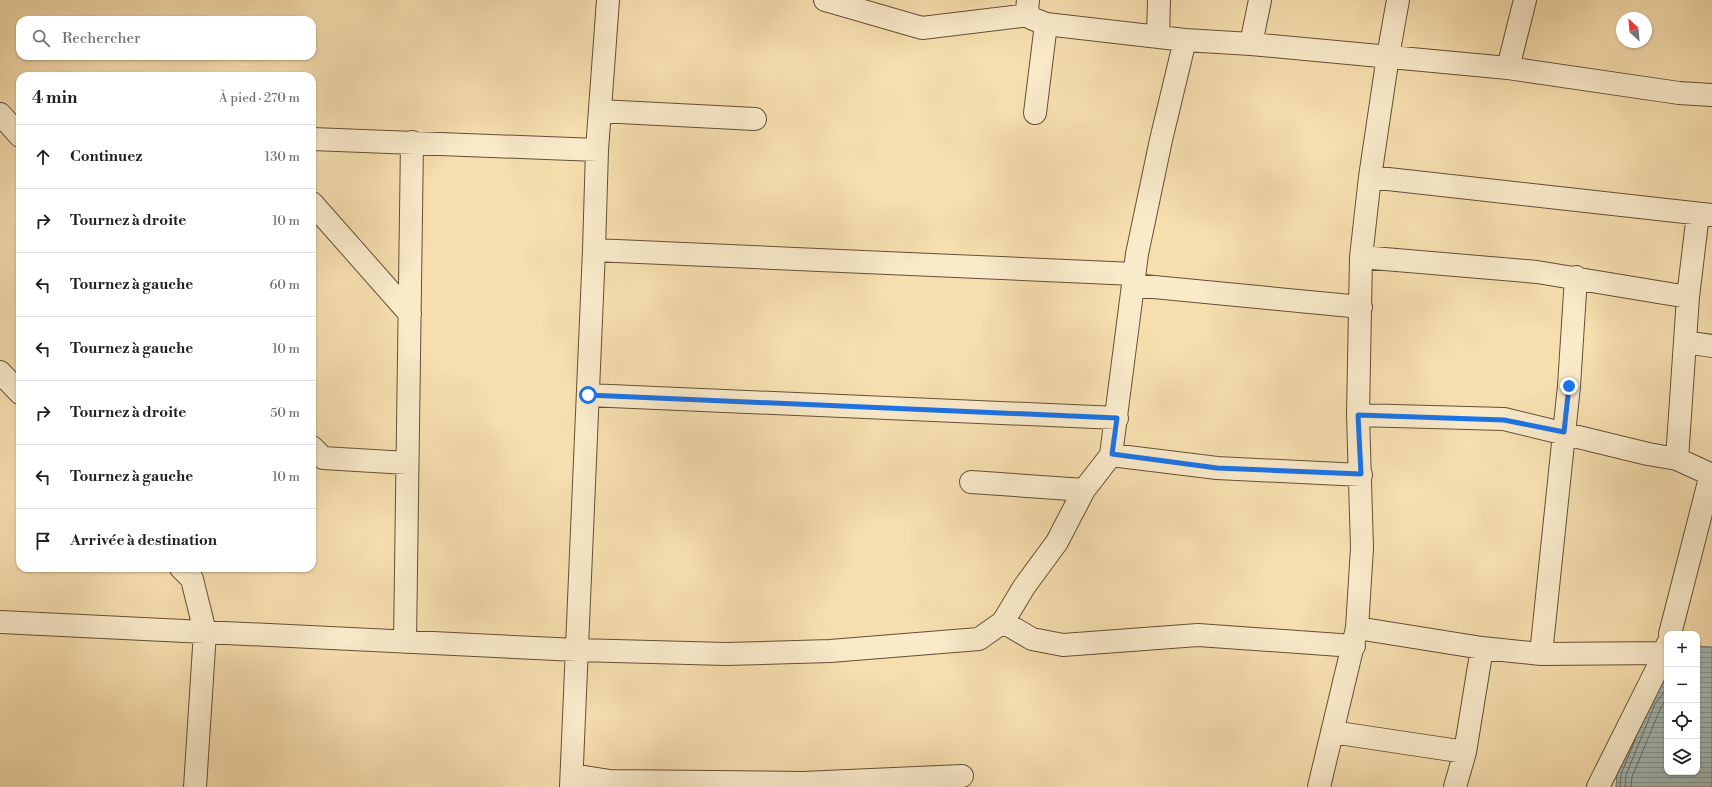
<!DOCTYPE html>
<html lang="fr">
<meta charset="utf-8">
<style>
body{margin:0;font-family:"Libre Bodoni",serif;background:#f2f2f2;color:#202124}
.controls{position:absolute;right:12px;bottom:12px;display:grid;overflow:hidden;border-radius:8px;box-shadow:0 1px 3px #0004}
.controls button{width:36px;height:36px;display:grid;place-items:center;padding:0;border:0;border-bottom:1px solid #e0e0e0;background:#fff;color:#202124;font:20px sans-serif}
.compass{position:absolute;left:1616px;top:12px;width:36px;height:36px;border-radius:50%;background:#fff;box-shadow:0 1px 3px #0004;rotate:334deg}
.stop{position:absolute;width:12px;height:12px;margin:-9px;border:3px solid #1a73e8;border-radius:50%;background:#fff}
.stop.end{background:#1a73e8;border-color:#fff;box-shadow:0 1px 4px #0008}
.list{margin:0;padding:0;list-style:none}
h2{display:flex;justify-content:space-between;align-items:center;height:52px;margin:0;padding:0 16px;font-size:17px}
h2 small{font-size:13px;font-weight:400;color:#757577}
.list li{display:grid;grid-template-columns:26px 1fr auto;gap:12px;align-items:center;box-sizing:border-box;height:64px;padding:0 16px;border-top:1px solid #e0e0e0}
.list b{display:block;font-size:15px;white-space:nowrap}
.list em{font-size:13px;font-style:normal;color:#757577}
.icon{flex:none;width:22px;height:22px;fill:none;stroke:currentColor;stroke-width:2;stroke-linecap:round;stroke-linejoin:round}
.map{position:relative;flex:none;width:1712px;height:787px;overflow:hidden}
.search{position:absolute;background:#fff;box-shadow:0 1px 3px #0004;left:16px;top:16px;width:300px;height:44px;display:flex;align-items:center;gap:10px;box-sizing:border-box;padding:0 14px;border-radius:12px;color:#757577;font-size:15px}
.panel{position:absolute;background:#fff;box-shadow:0 1px 3px #0004;left:16px;top:72px;width:300px;height:500px;border-radius:12px}
.map>svg:first-child{display:block}
</style>
<div class="map">
<svg width="1712" height="787" viewBox="0 0 1712 787">
<defs>
<pattern id="water-rules" width="6" height="5" patternUnits="userSpaceOnUse"><rect width="6" height="5" fill="#a2b9b6"/><path d="M0 2.5h6" fill="none" stroke="#859692"/></pattern>
</defs>
<rect width="100%" height="100%" fill="#f6deae"/>
<filter id="stains"><feTurbulence type="fractalNoise" baseFrequency=".005" numOctaves="4"/><feColorMatrix values="0 0 0 0 .2 0 0 0 0 .09 0 0 0 0 .02 0 0 0 .5 -.17"/></filter>
<radialGradient id="worn" r=".72"><stop offset=".6" stop-color="#630" stop-opacity="0"/><stop offset="1" stop-color="#630" stop-opacity=".3"/></radialGradient>
<path fill="url(#water-rules)" stroke="#757c73" d="M1697,646L1712,647V787H1616L1617,773L1667,672V772H1697Z"/>
<g fill="none" stroke-linecap="round" stroke-linejoin="round">
<path stroke="#6a6d62" stroke-width="1" d="M1620,787L1621,774L1636,738
M1625,787L1626,775L1655,704L1667,688
M1631,787L1632,777L1661,707L1667,698"/>
<g stroke="#635036" stroke-width="24">
<path id="minor" d="M825,0L922,28L1029,15
M1028,0L1027,10L1031,18L1046,24L1185,40L1251,44L1508,68L1679,93L1712,95
M1158,36L1159,0
M1251,44L1260,0
M1508,68L1525,0
M600,111L755,119
M1035,113L1046,24
M0,114L20,136
M312,139L597,150
M1370,177L1712,215
M312,203L410,314
M594,250L1134,274
M1361,257L1537,272L1688,297
M1133,285L1361,307
M1685,342L1712,346
M0,372L20,393
M588,395L1117,418
M1358,415L1504,419L1648,454L1677,459L1688,297L1698,214
M312,447L323,458L407,463
M1111,455L1217,468L1361,475
M1677,459L1712,475
M971,482L1084,490
M181,568L192,579L205,632L195,787
M0,622L577,650L726,654L830,651L979,639L1003,622L1024,587L1057,542L1084,490L1111,455L1137,254L1161,140L1185,40
M1003,622L1032,639L1063,645L1198,635L1354,646
M1357,628L1482,648L1541,654L1665,653
M1670,634L1711,474
M405,642L412,142
M1541,654L1569,386L1576,277
M1332,732L1465,752
M572,775L610,781L803,783L962,776
M571,787L594,250L597,150L608,0
M1319,787L1357,628L1362,548L1358,415L1361,257L1370,177L1388,56L1398,0
M1455,787L1465,752L1482,648
M1598,787L1665,653L1667,645"/>
</g>
<use href="#minor" stroke="#f9eaca" stroke-width="22"/>
</g>
<g fill="none" stroke-linecap="round" stroke-linejoin="round">
<path stroke="#1a73e8" stroke-width="5" d="M588,395L1117,418L1112,454L1217,468L1361,474L1358,415L1504,420L1564,432L1569,386"/>
</g>
<rect width="100%" height="100%" filter="url(#stains)"/>
<rect width="100%" height="100%" fill="url(#worn)"/>
</svg>
<div class="controls">
<button>+</button>
<button>−</button>
<button><svg class="icon" aria-label="locate" viewBox="0 0 24 24"><circle cx="12" cy="12" r="6"/><path d="M12 2v4M12 18v4M2 12h4M18 12h4"/></svg></button>
<button><svg class="icon" aria-label="layers" viewBox="0 0 24 24"><path d="M12 4l9 5-9 5-9-5zM3 14l9 5 9-5"/></svg></button>
</div>
<svg class="compass" viewBox="-18 -18 36 36"><path d="M0-13l5 13h-10z" fill="#e53935"/><path d="M0 13l5-13h-10z" fill="#757577"/></svg>
<div class="stop" style="left:588px;top:395px"></div>
<div class="stop end" style="left:1569px;top:386px"></div>
<div class="search"><svg class="icon" aria-label="search" viewBox="0 0 24 24"><circle cx="10" cy="10" r="6"/><path d="M15 15l6 6"/></svg>Rechercher</div>
<section class="panel">
<h2>4 min<small>À pied · 270 m</small></h2>
<ul class="list">
<li><svg class="icon" aria-label="ahead" viewBox="0 0 24 24"><path d="M12 20V5M6 11l6-6 6 6"/></svg><div><b>Continuez</b></div><em>130 m</em></li>
<li><svg class="icon" aria-label="right" viewBox="0 0 24 24"><path d="M7 20v-9h11M14 6l5 5-5 5"/></svg><div><b>Tournez à droite</b></div><em>10 m</em></li>
<li><svg class="icon" aria-label="left" viewBox="0 0 24 24"><path d="M17 20v-9H6M10 6l-5 5 5 5"/></svg><div><b>Tournez à gauche</b></div><em>60 m</em></li>
<li><svg class="icon" aria-label="left" viewBox="0 0 24 24"><path d="M17 20v-9H6M10 6l-5 5 5 5"/></svg><div><b>Tournez à gauche</b></div><em>10 m</em></li>
<li><svg class="icon" aria-label="right" viewBox="0 0 24 24"><path d="M7 20v-9h11M14 6l5 5-5 5"/></svg><div><b>Tournez à droite</b></div><em>50 m</em></li>
<li><svg class="icon" aria-label="left" viewBox="0 0 24 24"><path d="M17 20v-9H6M10 6l-5 5 5 5"/></svg><div><b>Tournez à gauche</b></div><em>10 m</em></li>
<li><svg class="icon" aria-label="arrive" viewBox="0 0 24 24"><path d="M6 21V4h12l-3 4 3 4H6"/></svg><div><b>Arrivée à destination</b></div></li>
</ul>
</section>
</div>
